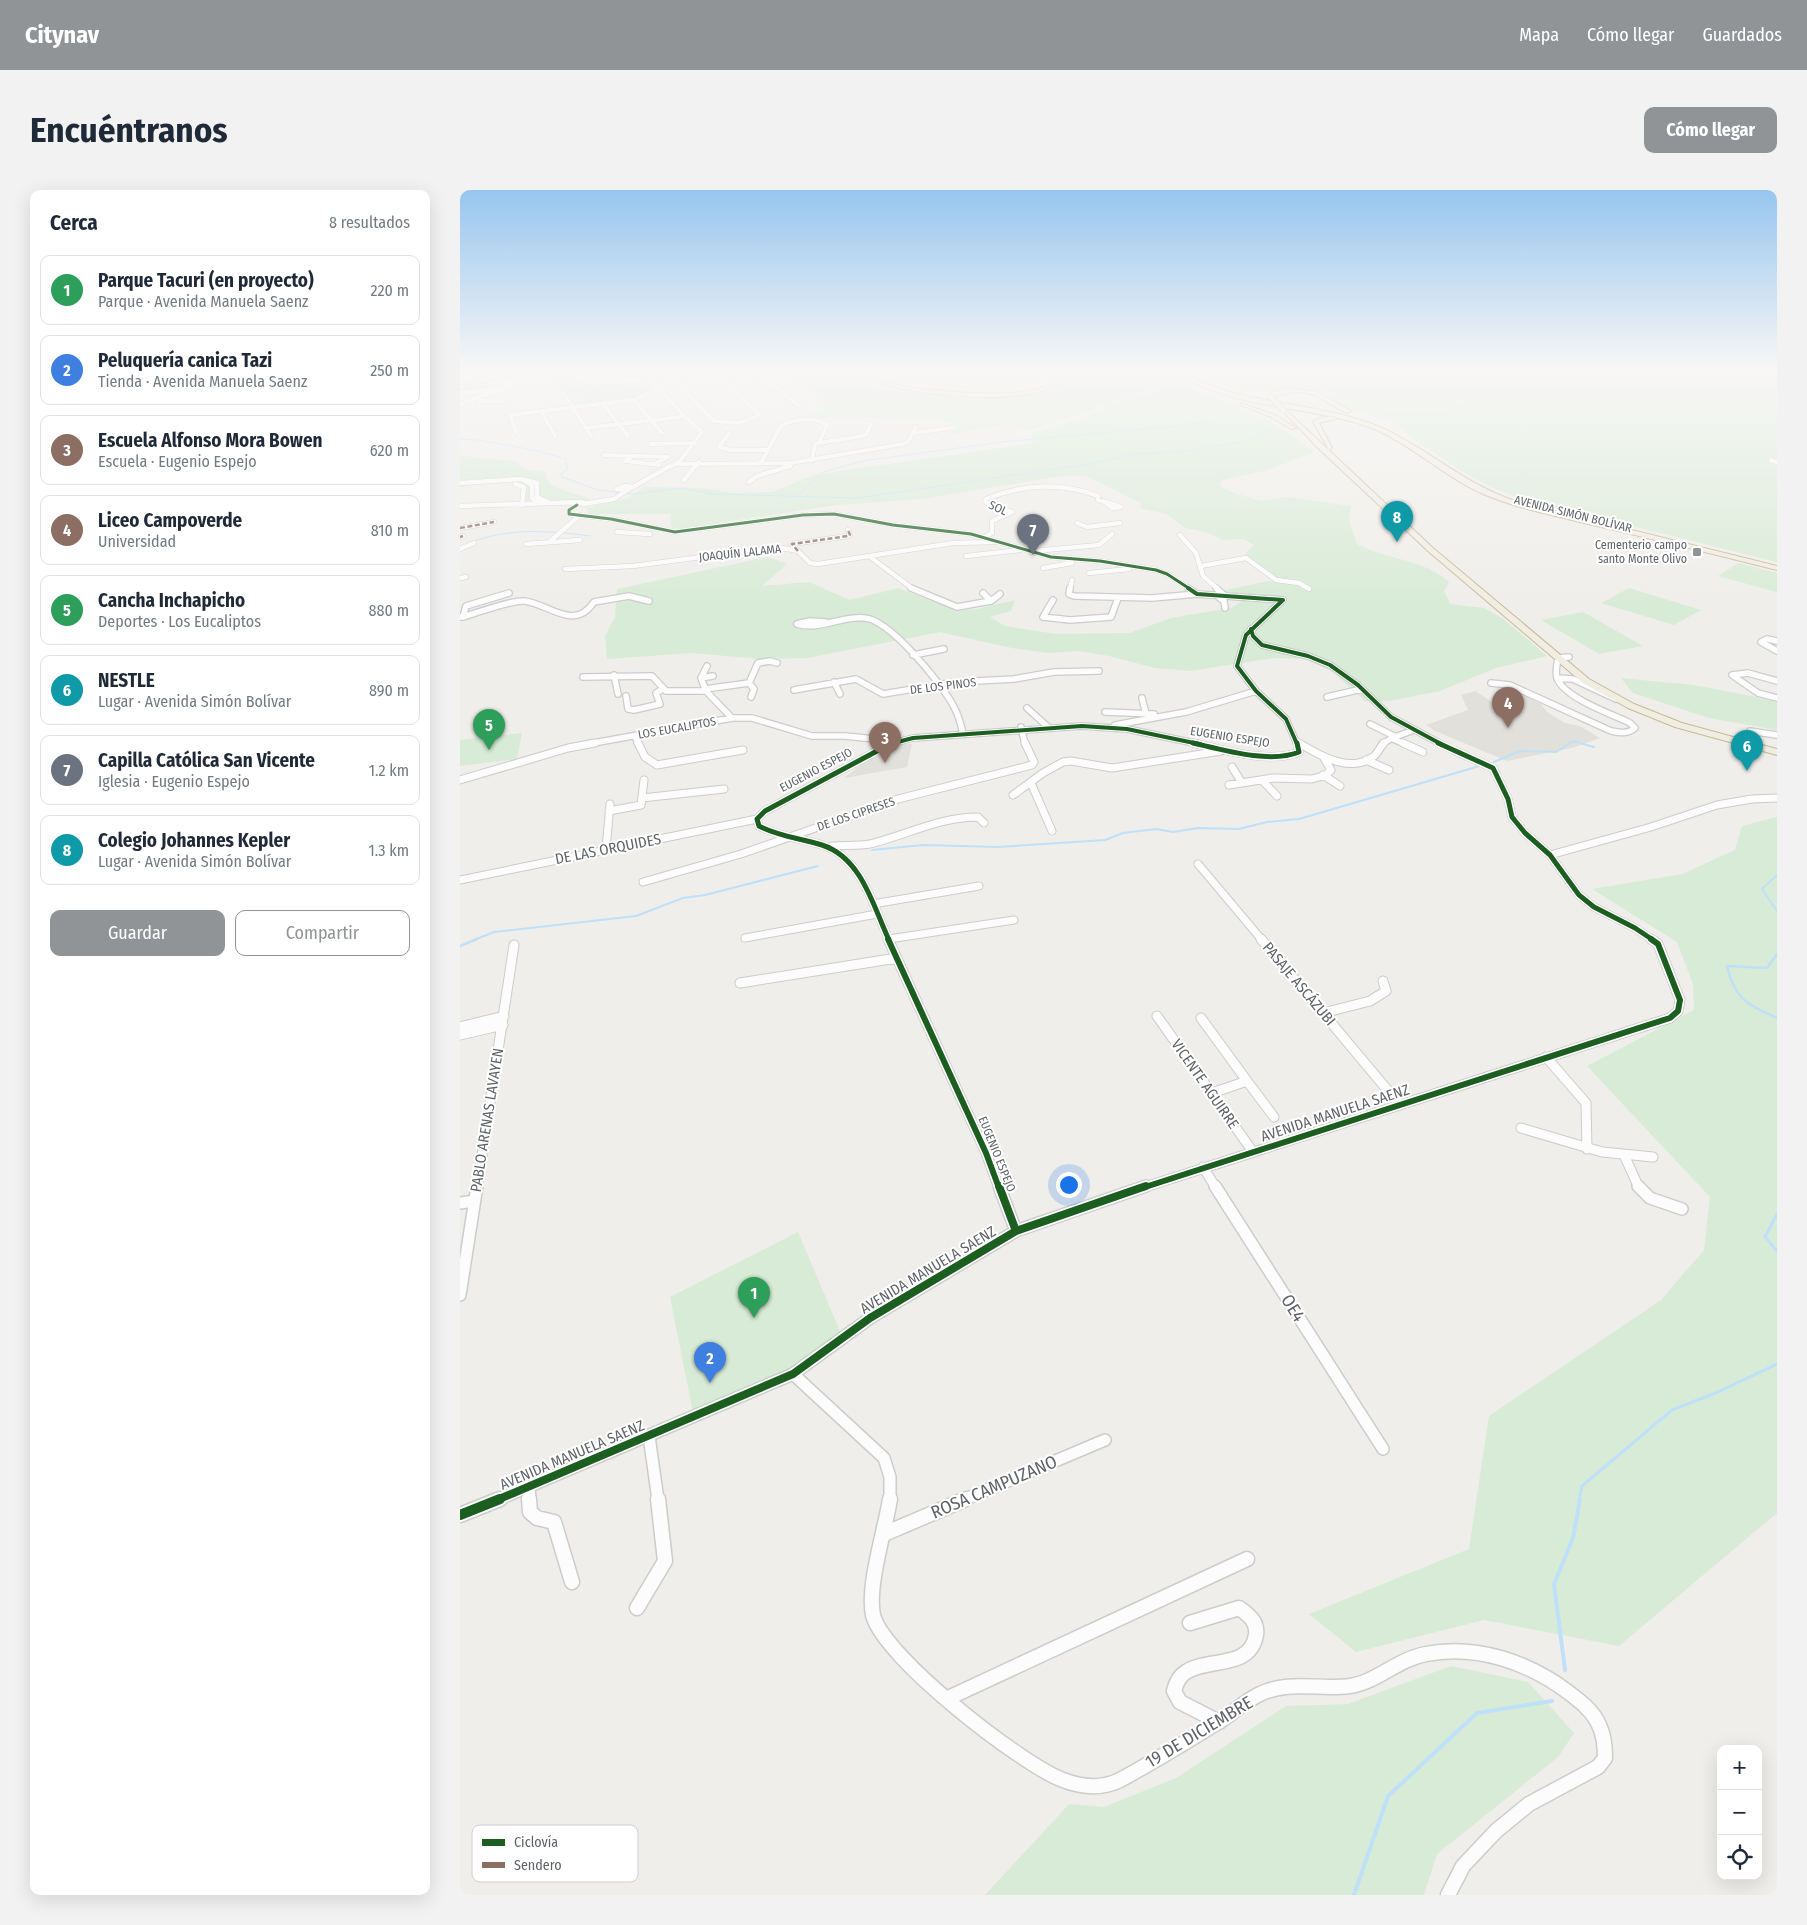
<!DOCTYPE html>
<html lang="es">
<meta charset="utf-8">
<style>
body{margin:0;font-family:"Fira Sans Condensed",sans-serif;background:#f2f2f3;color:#1f2937}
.controls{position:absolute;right:15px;bottom:15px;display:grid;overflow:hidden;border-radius:10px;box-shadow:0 5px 20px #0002}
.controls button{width:45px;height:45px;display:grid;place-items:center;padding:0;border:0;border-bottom:1px solid #e0e1e3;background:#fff;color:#1f2937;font:25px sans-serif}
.you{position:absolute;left:608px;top:994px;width:18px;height:18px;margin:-12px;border:4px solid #fff;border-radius:50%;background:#1a73e8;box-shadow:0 0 0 8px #1a73e833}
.badge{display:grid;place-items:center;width:32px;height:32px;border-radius:50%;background:#919496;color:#fff;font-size:16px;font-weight:700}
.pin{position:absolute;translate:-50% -41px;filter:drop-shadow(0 1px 2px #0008)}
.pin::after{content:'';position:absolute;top:26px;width:18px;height:15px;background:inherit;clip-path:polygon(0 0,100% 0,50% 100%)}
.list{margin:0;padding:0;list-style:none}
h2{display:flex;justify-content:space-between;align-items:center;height:65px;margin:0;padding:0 20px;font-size:21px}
h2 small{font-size:16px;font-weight:400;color:#747a83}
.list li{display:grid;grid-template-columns:32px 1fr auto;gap:15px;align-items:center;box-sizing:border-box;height:70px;margin:0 10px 10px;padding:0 10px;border:1px solid #e0e1e3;border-radius:10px}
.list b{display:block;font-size:19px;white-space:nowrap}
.list p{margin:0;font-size:16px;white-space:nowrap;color:#747a83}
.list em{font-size:16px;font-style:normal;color:#747a83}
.actions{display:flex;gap:10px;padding:15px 20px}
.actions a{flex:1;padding:11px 0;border:1px solid #919496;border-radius:10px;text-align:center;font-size:18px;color:#919496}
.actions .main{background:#919496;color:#fff}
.icon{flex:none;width:28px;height:28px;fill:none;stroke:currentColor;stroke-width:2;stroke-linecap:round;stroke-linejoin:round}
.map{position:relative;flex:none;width:1317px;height:1705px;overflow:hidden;border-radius:10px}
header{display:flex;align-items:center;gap:30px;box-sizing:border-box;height:70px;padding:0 25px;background:#919496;color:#fff}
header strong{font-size:24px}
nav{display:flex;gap:28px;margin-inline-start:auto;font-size:18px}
.intro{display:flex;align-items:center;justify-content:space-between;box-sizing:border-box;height:120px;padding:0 30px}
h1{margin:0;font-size:35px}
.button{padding:12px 22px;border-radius:10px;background:#919496;color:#fff;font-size:18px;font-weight:700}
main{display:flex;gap:30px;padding:0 30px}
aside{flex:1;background:#fff;border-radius:10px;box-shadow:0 5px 20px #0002}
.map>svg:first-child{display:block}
</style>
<header>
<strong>Citynav</strong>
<nav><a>Mapa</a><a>Cómo llegar</a><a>Guardados</a></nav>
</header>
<div class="intro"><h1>Encuéntranos</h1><a class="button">Cómo llegar</a></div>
<main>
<aside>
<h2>Cerca<small>8 resultados</small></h2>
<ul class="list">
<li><span class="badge" style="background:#2e9e5b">1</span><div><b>Parque Tacuri (en proyecto)</b><p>Parque · Avenida Manuela Saenz</p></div><em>220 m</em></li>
<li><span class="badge" style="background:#3f7fe0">2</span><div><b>Peluquería canica Tazi</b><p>Tienda · Avenida Manuela Saenz</p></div><em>250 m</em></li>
<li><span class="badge" style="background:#8d6e63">3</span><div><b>Escuela Alfonso Mora Bowen</b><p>Escuela · Eugenio Espejo</p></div><em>620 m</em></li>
<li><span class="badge" style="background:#8d6e63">4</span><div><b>Liceo Campoverde</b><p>Universidad</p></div><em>810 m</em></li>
<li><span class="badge" style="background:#2e9e5b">5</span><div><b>Cancha Inchapicho</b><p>Deportes · Los Eucaliptos</p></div><em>880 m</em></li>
<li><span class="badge" style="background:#0f9aa8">6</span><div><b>NESTLE</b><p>Lugar · Avenida Simón Bolívar</p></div><em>890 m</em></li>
<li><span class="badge" style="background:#6b7280">7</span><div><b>Capilla Católica San Vicente</b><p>Iglesia · Eugenio Espejo</p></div><em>1.2 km</em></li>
<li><span class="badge" style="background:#0f9aa8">8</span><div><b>Colegio Johannes Kepler</b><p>Lugar · Avenida Simón Bolívar</p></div><em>1.3 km</em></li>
</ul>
<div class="actions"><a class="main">Guardar</a><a>Compartir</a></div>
</aside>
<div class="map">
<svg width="1317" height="1705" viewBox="0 0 1317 1705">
<rect width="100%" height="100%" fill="#efeeea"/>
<path fill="#e2e0da" d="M1015,501L1032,512L1057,502L1081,514L1087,522L1105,533L1120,536L1140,548L1112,558L1047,571L975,541L966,535L1008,520L1001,505Z
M443,554H452L447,577L384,588L407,570Z"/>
<path fill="#d8ebd6" d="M322,179H357L361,184C424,200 491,213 557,206C569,204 583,204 594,198C599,195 602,188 606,183C638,181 655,181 685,196L686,202L649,212L611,228L569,240L548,233L495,244L490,241L498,239L494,232L419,228L339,227L361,220L367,214Z
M417,179H580C570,220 445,191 415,182Z
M730,179H1317V372L1059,308L1033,298L1006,284L950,247L937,233L884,218L865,202L845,198L788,202L765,196Z
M714,185L716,190C762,213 814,227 854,262L808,280L762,290L759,296L768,301L801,311L826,307L891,316L889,331L897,354C927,370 964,369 989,392L984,401L990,414L1024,418L1042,428L1087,466L1036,478L980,501L929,511H905L873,482L846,469L813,468L730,481L695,478L649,466L619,461L587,463L552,458L480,442L347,468L300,469L232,463L147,469L145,446L155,427L157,399L308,367L327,374L302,396L349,392L390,410L438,398L497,421L517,419L555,410L551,421L530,427L545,436L596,444L670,443L711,428L771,418L781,412L761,401L818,389L785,364L794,355L783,349L763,350L746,342L725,338L706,324L680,318L681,313L626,286H603L461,309L377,315L212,340L210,324H130L126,318L168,308L184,297L242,298L274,303L312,302L353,285L574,253L571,243L627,227L652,213L698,202L690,186Z
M112,186C131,198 165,192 186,189L193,198L178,208L113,216L110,213L127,209L109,210L112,207H105V202L84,199Z
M0,265L27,269L53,270L66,280L82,281L87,284L86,289C97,303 118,302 134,311L67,314L64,296C50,288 16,295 0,297Z
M1278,373L1317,383V402L1258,386Z
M1169,398L1241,420L1214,435L1141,413Z
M1123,422L1183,456L1139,464L1081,430Z
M1161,488L1234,495L1317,511V540L1249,528L1173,503Z
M62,543L57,569L0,576V550Z
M1317,627V1323L1159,1456L1024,1430L896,1462L849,1424L1009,1359L1029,1226L1201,1110L1244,1060L1250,1007L1127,876L1234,820L1233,794L1217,752L1132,699L1222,684L1275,660L1282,636Z
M338,1042L383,1148L333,1184L234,1227L210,1107Z
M991,1476L1068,1492L1114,1543L1098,1567L977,1664L964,1705H525L609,1614L644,1617L716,1588L826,1516L888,1514Z"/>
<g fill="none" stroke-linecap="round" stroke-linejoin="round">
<path stroke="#bfe0f9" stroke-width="1" d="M1105,181L1115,179
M745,190L759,185L757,183L780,179
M797,203L796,199L802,197L800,194L841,179
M928,225L981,226L1005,216
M0,249L18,250L79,261L106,269L107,280L101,284L102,287L138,300L172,304L222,298L252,304L397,308L631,274L673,264L719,262L789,251L812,240
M338,305L363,282L402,271L550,251L710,237L751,231
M0,357C41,337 86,340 130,346"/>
<path stroke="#bfe0f9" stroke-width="2" d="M1034,572L1060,561L1096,562L1113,551L1134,557
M412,660L463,655L538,657L645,650L663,643L696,639L713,642L738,638L779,639L807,632L839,629L1023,575
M1317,685L1302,699L1317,721
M14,750L34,742L176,726L223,708L245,705L358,676"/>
<path stroke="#bfe0f9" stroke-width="2.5" d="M0,756L17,749
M1317,764L1307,778L1267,776C1275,810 1287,814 1317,828"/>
<path stroke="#bfe0f9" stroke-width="3" d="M1317,1024L1305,1047L1317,1061
M1119,1310L1122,1296L1212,1220L1258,1202L1317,1174"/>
<path stroke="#bfe0f9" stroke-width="4" d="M1105,1480L1094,1394L1113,1348L1120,1309
M894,1705L928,1606L1017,1523L1092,1511"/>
<g stroke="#cbcccc" stroke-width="5">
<path id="minor-far6" d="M130,179L116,188L133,193L184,189
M151,179L161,192
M181,179L224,226L242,242L220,271L210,277
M204,179L254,231L279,233L300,225L249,179
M293,179L338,215
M677,179L697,184L721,183
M0,189L30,179
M19,191L61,179
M30,193L54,192
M0,203L34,200
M107,208L131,246
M174,210L202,243
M20,211H44
M0,214L49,196L58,185
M143,214L168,246
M81,221L95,246
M126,238L220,227
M56,242L50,225L174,210L198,198
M269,243L259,257L271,260H307
M453,243L492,238
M359,253L402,246L406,244L411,234
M190,254L235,253
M144,265L208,267L194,274
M173,266L165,271L199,275
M1311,270L1317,272
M216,274L331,273L443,254L448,252L456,237
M297,274L302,271L321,236C335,229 354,226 367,235L359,253L355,254L352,270
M235,277L239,272
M328,277L330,276"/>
</g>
<g stroke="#cbcccc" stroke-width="5.5">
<path id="minor-far5" d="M224,290L236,275
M65,291L72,295V308L80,313
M289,292L297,286L330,276
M0,293L60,289L77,293V307L88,312
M55,294L64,297L62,315
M165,296L173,297L167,300L157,299Z
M173,297L212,275
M645,312L661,317L652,318Z
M123,314L154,309L169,299
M117,315L109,320V324L151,329L215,342L343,325L374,324L433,335L511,344L591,367L640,371L696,380L707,384L730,399
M0,316L120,312L124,313L114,314L117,313
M617,333L627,337L660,333
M0,338L34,332
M157,342L190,344
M720,345L736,363L743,386L758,399
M0,347L3,346
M524,347L532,343V331L552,322L532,317L525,311L526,309C563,294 600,292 638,306V310L645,312
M89,352L119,326
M66,354L120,350
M0,359L14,353
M338,361L332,354L388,346L390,345L388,340
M574,361L639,355L652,344
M409,366L453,399
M506,366L560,360
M741,376L786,368L816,390L839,393L849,399
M583,378L612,373
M105,379L173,376L317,357L338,361L350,373L358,374L493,353L534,352
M629,383L669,379
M0,388L6,387
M610,399L612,390"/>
</g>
<g stroke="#cbcccc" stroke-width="8">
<path id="minor-far4" d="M451,398L497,417L531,411L523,403
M610,398L609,404L614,406L692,408L737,404
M728,398L737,404L823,410L786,445L777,476L796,501L826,529L837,554
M756,398L765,406
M757,406L764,411L765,418
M593,410L583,427L610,430L651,427L658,408
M531,411L540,404
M0,427H3L6,416L49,403
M3,427C16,423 52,410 64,411C90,414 114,442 134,412L169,406L189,411
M366,432L350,431L337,434C360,441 382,425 405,428C430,430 481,493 493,515C498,524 501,534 503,544
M791,439L793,446L802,455L848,466L870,475L898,495L931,527L981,554
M1317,451L1307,449L1301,452L1317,461
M453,465L484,459
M154,485L158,504
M123,487L192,486L206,501H246L272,528
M241,488L247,476
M1097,488L1113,489L1156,509
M1317,491L1288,483L1272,485L1298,503L1317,508
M374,492L380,504
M289,493L298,473L310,471L317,473
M1031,493L1050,495L1151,541C1160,543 1168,544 1175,538L1170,533C1152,524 1104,508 1097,488C1095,482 1097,474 1098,468L1109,467
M245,499L289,493L294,499L291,507
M334,500L396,489L423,504L496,492L554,489L594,482L639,481
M246,501L241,488L253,486
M166,506L168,519L174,520L200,514L196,503L203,499
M867,507L902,499
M682,508L686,524
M567,518L588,537
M645,522L694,524
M910,534L936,547
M655,535L726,522L796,501
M561,537L565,554
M1290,541L1317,545
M175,546L178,554
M933,549L945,554
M837,552L841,554
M128,554L272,528H292L352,546H385L434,551
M430,554L453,548L622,536L667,539L739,554
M922,554L932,548L954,540"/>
</g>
<g stroke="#cbcccc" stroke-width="9">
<path id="minor-far3" d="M178,553L185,567L197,575L283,560
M565,553L574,572L572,575
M733,553C763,560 810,574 839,562L837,553
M839,553C860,566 891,584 914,566C918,563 920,557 924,553
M943,553L963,562
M978,553L1033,578L1048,609L1052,627L1065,643L1090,665L1119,705L1134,717L1175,738L1193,750
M906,570L929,580
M772,577L782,593
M863,585L880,596
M0,590L108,558L135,553
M802,590L817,606
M571,593L592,641
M769,595L813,588L852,589L866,585L871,580L864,568
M553,605L583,583L603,572L611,571L652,578L761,561
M182,608L264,599
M149,621L181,615L184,590
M372,656C384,655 398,656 410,654C447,645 479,627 518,627L524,633
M146,659L150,614
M1090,665L1191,637L1257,615L1292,609L1317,608
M738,674L802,750
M0,690L297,629
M183,692L281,664L438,609L572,575
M413,714L519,696
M285,748L417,724
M429,749L554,730
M429,750C413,716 402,668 362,655C340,648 320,647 299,636L297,629L305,621L432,553"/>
</g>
<g stroke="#cbcccc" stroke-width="11">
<path id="minor-far2" d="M428,749L526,963L539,998
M801,749L940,915
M280,793L437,768
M863,823L910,811L926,801L923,791
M697,826L793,962
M741,828L787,891L752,903
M0,837L44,826
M0,845L43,835
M1086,867L1126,913L1127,959
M787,891L814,927
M1061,938L1142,962L1193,967
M1165,967L1179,998
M743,977L756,998
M17,998L54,755
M682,998L1210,828L1218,821L1220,810L1198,754L1191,749"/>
</g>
<g stroke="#cbcccc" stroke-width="14">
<path id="minor-far1" d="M539,996L556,1041
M755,996L923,1259
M1178,996L1190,1008L1222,1019
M0,1013L14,1011
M0,1105L17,996
M333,1184L424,1268L430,1287V1310
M189,1246L198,1310
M69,1297L70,1310
M37,1310L333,1184L410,1128L556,1041L686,996
M503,1310L645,1250"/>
</g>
<g stroke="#cbcccc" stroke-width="17">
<path id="minor" d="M69,1309L70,1322L77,1328L94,1332L112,1392
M430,1309C425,1341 407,1395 413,1425C423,1467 562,1575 603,1590C621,1597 640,1599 658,1591C694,1572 729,1550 763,1529C775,1521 787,1510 800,1504C828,1490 860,1500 890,1496C917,1492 938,1469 966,1464C1016,1454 1068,1472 1108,1502C1120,1511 1133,1521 1139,1535C1144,1545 1145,1557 1145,1568L1138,1577L1069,1614L1036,1641L1003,1676L988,1705
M0,1325L40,1309
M424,1344L506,1309
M177,1418L205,1371L198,1309
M730,1433L779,1418C789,1425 798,1432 796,1445C790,1480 748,1467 726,1482C719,1486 716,1493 714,1501L720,1512L759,1532
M486,1509L787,1369"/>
</g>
<g stroke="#d7ceb8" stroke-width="3">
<path id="major" d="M4,179H10L0,183V181Z
M75,179H81L24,196L0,198V196L24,194Z"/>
</g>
<g stroke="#c8b996" stroke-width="2">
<path id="highway" d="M388,179C395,179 416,190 427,193C456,200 570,213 592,192C596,189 597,183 600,179H604C602,184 600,192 595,195C563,219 417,204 388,179Z
M712,179C722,179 730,186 739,191C749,195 760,199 771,202C821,216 874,217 922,238C970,260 1003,293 1055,311L1317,376V380C1257,365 1197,350 1137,336C1100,327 1063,320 1028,306C983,288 949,250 903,235C843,215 762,218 712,179Z
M828,198L858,202L891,221L888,223C871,217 860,204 842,202C832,201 810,208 808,207L813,202Z
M781,213L815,225L836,238L831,239L811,227L781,215Z
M821,219H825L973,358L1129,489L1174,514L1222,533L1317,559V565L1215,537L1168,518L1123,493L968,361L857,257Z
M874,226L876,229L859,233L872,258L869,260L853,232L859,228Z"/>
</g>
<use href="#minor-far6" stroke="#fdfcfc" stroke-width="4"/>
<use href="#minor-far5" stroke="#fdfcfc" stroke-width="4.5"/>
<use href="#minor-far4" stroke="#fdfcfc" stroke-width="5.5"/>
<use href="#minor-far3" stroke="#fdfcfc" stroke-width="7"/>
<use href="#minor-far2" stroke="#fdfcfc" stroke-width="9"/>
<use href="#minor-far1" stroke="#fdfcfc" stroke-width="11"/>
<use href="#minor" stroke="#fdfcfc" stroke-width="14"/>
<use href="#major" fill="#f4f2e9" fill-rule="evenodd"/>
<use href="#highway" fill="#f0ede3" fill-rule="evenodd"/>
<g stroke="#c8b996" stroke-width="7" stroke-linecap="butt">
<path id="highway-bridge" d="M811,207L823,220"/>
</g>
<use href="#highway-bridge" stroke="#f0ede3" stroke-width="5.5"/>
<path stroke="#8d6e63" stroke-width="2.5" stroke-dasharray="5 2.5" stroke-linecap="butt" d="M0,338L34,332
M0,347L3,346
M338,361L332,354L388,346L390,345L388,340"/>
<g stroke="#fff" stroke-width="5">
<path id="cycleway-far5" d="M117,315L109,320V324L151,329L215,342L343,325L374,324L433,335L511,344L591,367L640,371L696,380L707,384L730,399"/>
</g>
<g stroke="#fff" stroke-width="5.5">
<path id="cycleway-far4" d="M728,398L737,404L823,410L786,445L777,476L796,501L826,529L837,554
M791,439L793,446L802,455L848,466L870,475L898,495L931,527L981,554
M430,554L453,548L622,536L667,539L739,554"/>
</g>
<g stroke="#fff" stroke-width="8">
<path id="cycleway-far3" d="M733,553C763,560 810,574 839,562L837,553
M978,553L1033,578L1048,609L1052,627L1065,643L1090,665L1119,705L1134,717L1175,738L1193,750
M429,750C413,716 402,668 362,655C340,648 320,647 299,636L297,629L305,621L432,553"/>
</g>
<g stroke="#fff" stroke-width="9">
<path id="cycleway-far2" d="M428,749L526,963L539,998
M682,998L1210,828L1218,821L1220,810L1198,754L1191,749"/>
</g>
<g stroke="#fff" stroke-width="11">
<path id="cycleway-far1" d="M539,996L556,1041
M37,1310L333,1184L410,1128L556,1041L686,996"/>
</g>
<g stroke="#fff" stroke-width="13">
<path id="cycleway" d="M0,1325L40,1309"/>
</g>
<use href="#cycleway-far5" stroke="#1b5e20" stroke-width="3"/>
<use href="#cycleway-far4" stroke="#1b5e20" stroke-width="4"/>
<use href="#cycleway-far3" stroke="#1b5e20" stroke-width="5"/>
<use href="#cycleway-far2" stroke="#1b5e20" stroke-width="6"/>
<use href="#cycleway-far1" stroke="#1b5e20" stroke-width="8"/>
<use href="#cycleway" stroke="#1b5e20" stroke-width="10"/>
</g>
<linearGradient id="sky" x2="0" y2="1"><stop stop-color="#97c6ef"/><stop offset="0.43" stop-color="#f8f7f6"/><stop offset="1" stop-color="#f8f7f6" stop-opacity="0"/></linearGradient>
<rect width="1317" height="418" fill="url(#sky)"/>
<rect fill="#919496" stroke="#fff" stroke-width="2" x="1232" y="357" width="10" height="10" rx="2.5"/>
<g text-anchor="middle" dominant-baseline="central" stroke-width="4" stroke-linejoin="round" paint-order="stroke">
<g font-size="12" fill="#5f6368" stroke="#fff">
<text transform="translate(538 318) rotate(25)">SOL</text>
<text transform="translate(1113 324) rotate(14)">AVENIDA SIMÓN BOLÍVAR</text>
<text transform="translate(280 363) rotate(-6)">JOAQUÍN LALAMA</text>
<text transform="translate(483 496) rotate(-7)">DE LOS PINOS</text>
<text transform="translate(217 538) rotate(-10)">LOS EUCALIPTOS</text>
<text transform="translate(770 547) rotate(9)">EUGENIO ESPEJO</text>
<text transform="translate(356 580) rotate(-28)">EUGENIO ESPEJO</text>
<text transform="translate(396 624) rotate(-19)">DE LOS CIPRESES</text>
<text transform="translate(537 964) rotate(68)">EUGENIO ESPEJO</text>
</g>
<g font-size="12" fill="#5f6368" stroke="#fff" text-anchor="end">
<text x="1227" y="355">Cementerio campo<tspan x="1227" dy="14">santo Monte Olivo</tspan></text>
</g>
<g font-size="15" fill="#5f6368" stroke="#fff">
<text transform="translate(148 659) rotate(-11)">DE LAS ORQUIDES</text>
<text transform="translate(839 794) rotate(50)">PASAJE ASCÁZUBI</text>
<text transform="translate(745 894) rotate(55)">VICENTE AGUIRRE</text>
<text transform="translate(875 923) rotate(-18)">AVENIDA MANUELA SAENZ</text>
<text transform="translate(27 930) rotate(-81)">PABLO ARENAS LAVAYEN</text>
<text transform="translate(468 1080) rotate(-31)">AVENIDA MANUELA SAENZ</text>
<text transform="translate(112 1265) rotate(-23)">AVENIDA MANUELA SAENZ</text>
</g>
<g font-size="18" fill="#5f6368" stroke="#fff">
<text transform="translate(833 1118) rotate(58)">OE4</text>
<text transform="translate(534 1297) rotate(-23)">ROSA CAMPUZANO</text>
<text transform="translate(739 1542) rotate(-31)">19 DE DICIEMBRE</text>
</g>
</g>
<rect x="12" y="1635" width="166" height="57" rx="8" fill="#fff" stroke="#cfd0d2" stroke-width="1"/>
<rect x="22" y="1649" width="23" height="7" fill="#1b5e20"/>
<rect x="22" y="1672" width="23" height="6" fill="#8d6e63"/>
<g font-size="14" fill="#5f6368">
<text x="54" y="1657">Ciclovía</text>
<text x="54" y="1680">Sendero</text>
</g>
</svg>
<div class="controls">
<button>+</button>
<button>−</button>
<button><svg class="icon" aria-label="locate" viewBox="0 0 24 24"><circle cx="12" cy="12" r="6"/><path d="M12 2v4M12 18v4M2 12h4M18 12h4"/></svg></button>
</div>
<div class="you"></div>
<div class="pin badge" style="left:294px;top:1128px;background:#2e9e5b">1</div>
<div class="pin badge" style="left:250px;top:1193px;background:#3f7fe0">2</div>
<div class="pin badge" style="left:425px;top:573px;background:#8d6e63">3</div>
<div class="pin badge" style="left:1048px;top:538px;background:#8d6e63">4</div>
<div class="pin badge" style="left:29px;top:560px;background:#2e9e5b">5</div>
<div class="pin badge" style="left:1287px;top:581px;background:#0f9aa8">6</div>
<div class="pin badge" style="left:573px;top:365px;background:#6b7280">7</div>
<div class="pin badge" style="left:937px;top:352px;background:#0f9aa8">8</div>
</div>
</main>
